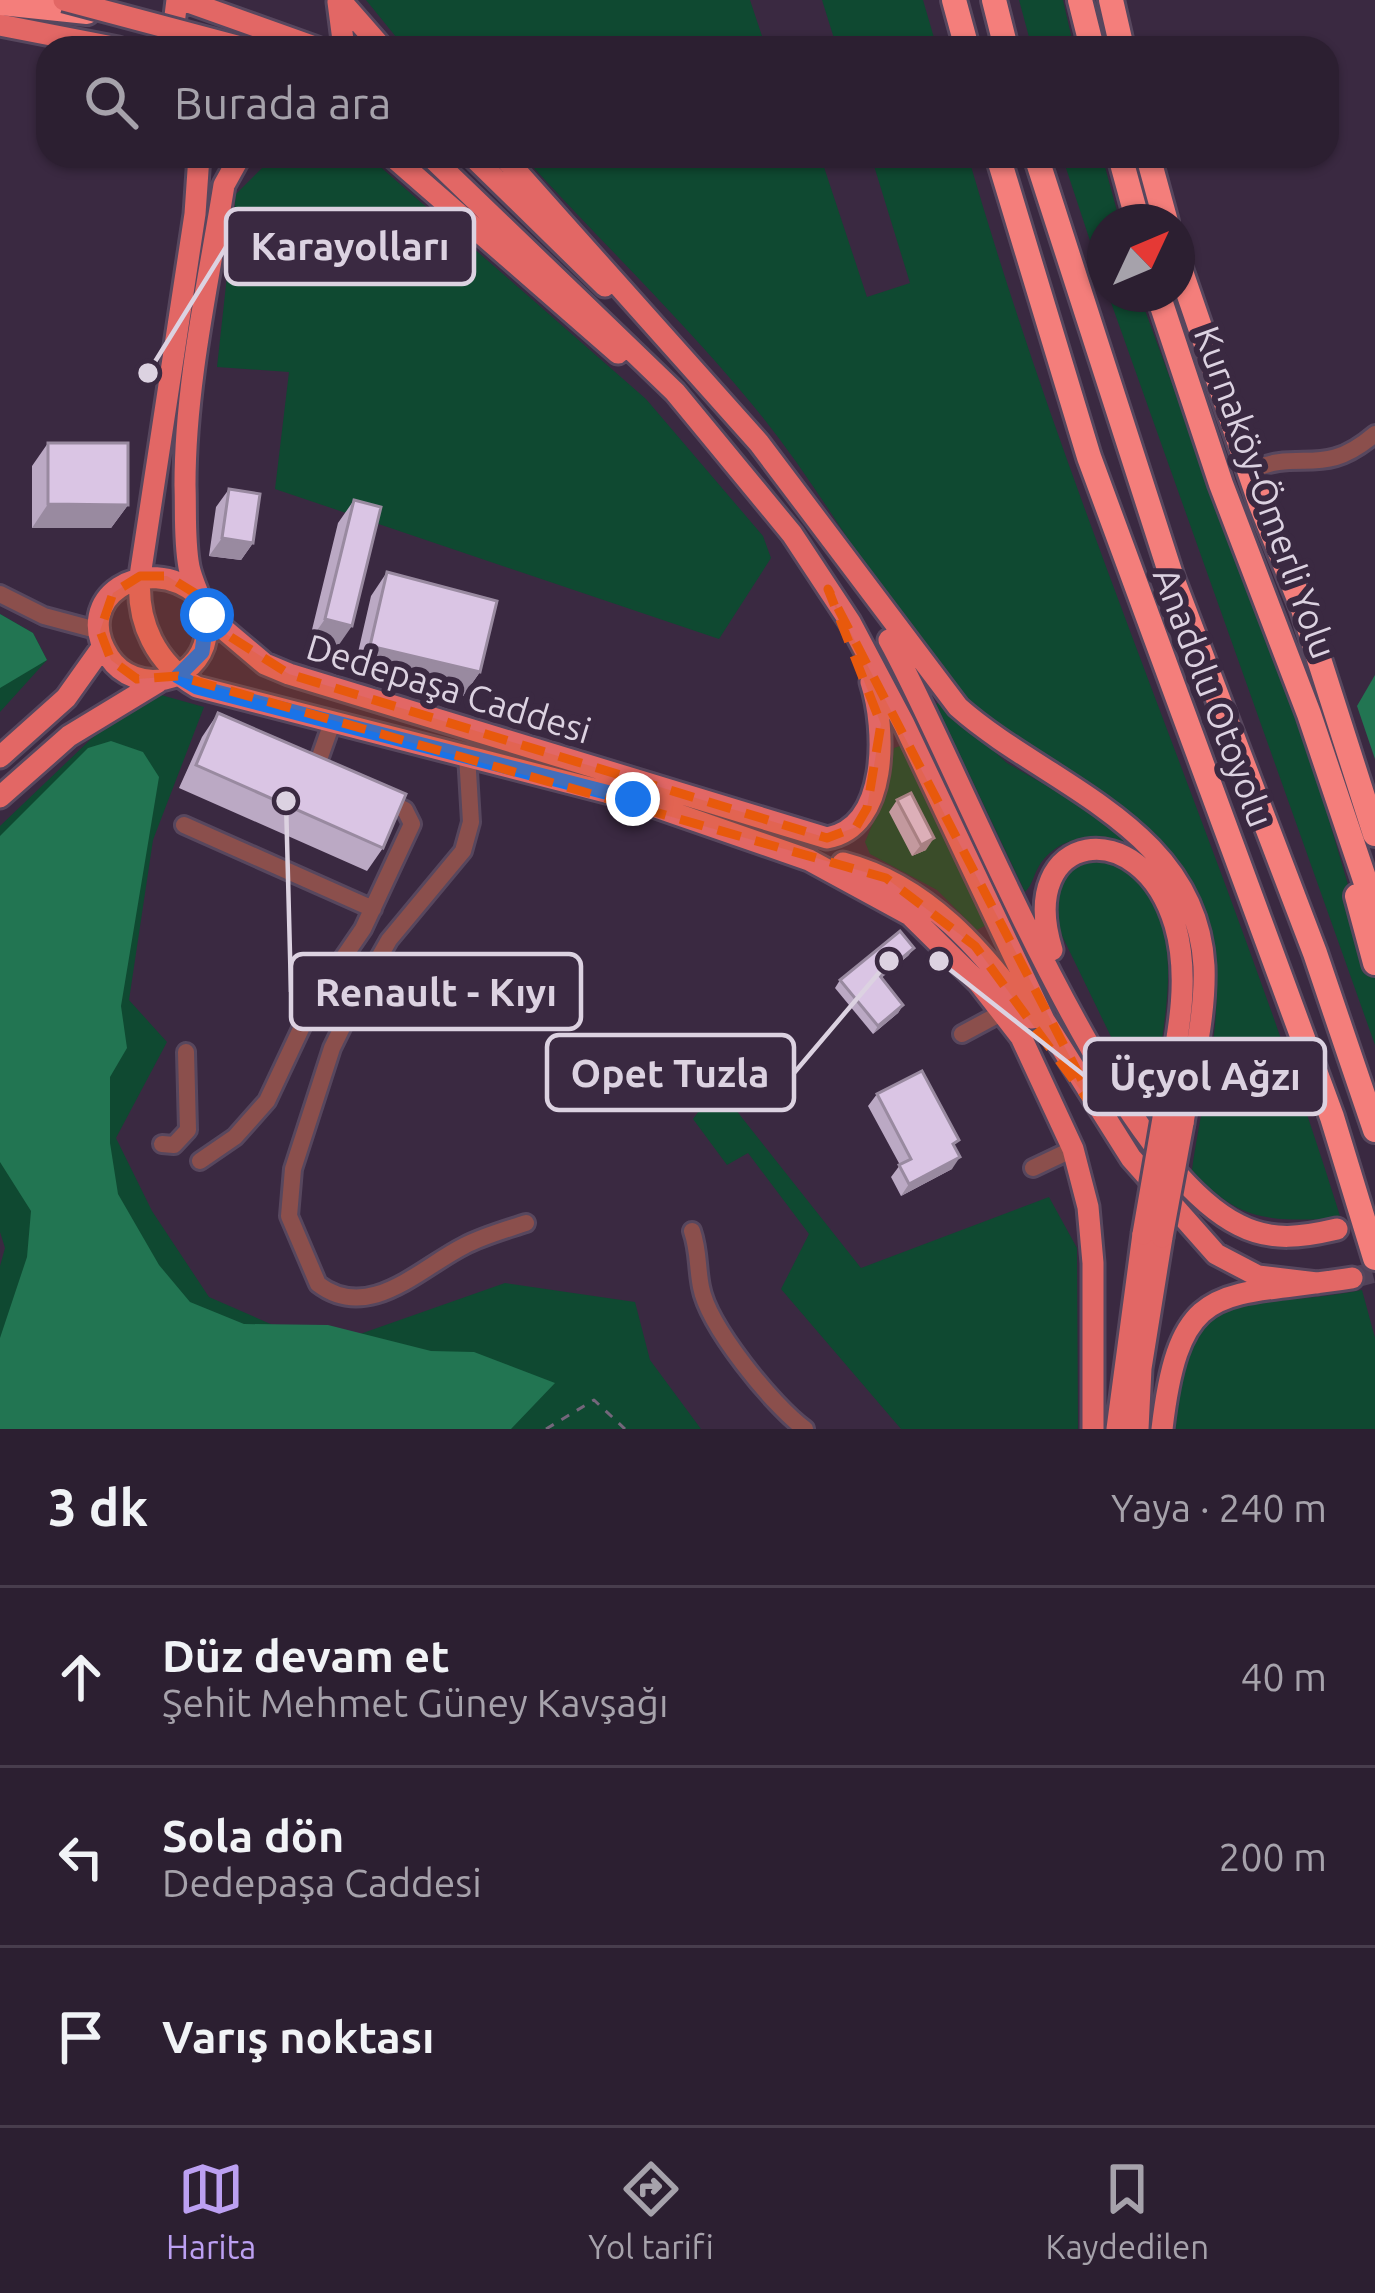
<!DOCTYPE html>
<html lang="tr">
<meta charset="utf-8">
<style>
body{margin:0;font-family:Ubuntu,sans-serif;background:#382c3d;color:#f1f3f6}
.compass{position:absolute;left:1087px;top:204px;width:108px;height:108px;border-radius:50%;background:#2c1f31;box-shadow:0 3px 9px #0004;rotate:46deg}
.stop{position:absolute;width:36px;height:36px;margin:-27px;border:9px solid #1a73e8;border-radius:50%;background:#fff}
.stop.end{background:#1a73e8;border-color:#fff;box-shadow:0 3px 12px #0008}
.list{margin:0;padding:0;list-style:none}
h2{display:flex;justify-content:space-between;align-items:center;height:156px;margin:0;padding:0 48px;font-size:51px}
h2 small{font-size:39px;font-weight:400;color:#a6a2ab}
.list li{display:grid;grid-template-columns:78px 1fr auto;gap:36px;align-items:center;box-sizing:border-box;height:180px;padding:0 48px;border-top:3px solid #483d4d}
.list b{display:block;font-size:45px;white-space:nowrap}
.list p{margin:0;font-size:39px;white-space:nowrap;color:#a6a2ab}
.list em{font-size:39px;font-style:normal;color:#a6a2ab}
.icon{flex:none;width:66px;height:66px;fill:none;stroke:currentColor;stroke-width:2;stroke-linecap:round;stroke-linejoin:round}
.map{position:relative;flex:none;width:1375px;height:1429px;overflow:hidden}
.search{position:absolute;background:#2c1f31;box-shadow:0 3px 9px #0004;left:36px;right:36px;top:36px;height:132px;display:flex;align-items:center;gap:30px;box-sizing:border-box;padding:0 42px;border-radius:36px;color:#a6a2ab;font-size:45px}
.sheet{height:696px;background:#2c1f31}
nav{display:flex;justify-content:space-around;align-items:center;box-sizing:border-box;height:168px;border-top:3px solid #483d4d;background:#2c1f31;font-size:33px;color:#a6a2ab}
nav a{display:grid;justify-items:center;gap:6px}
nav .on{color:#bca0f2}
.map>svg:first-child{display:block}
</style>
<div class="map">
<svg width="1375" height="1429" viewBox="0 0 1375 1429">
<rect width="100%" height="100%" fill="#3a2941"/>
<path fill="#0f4931" d="M366,0H750L766,48H405Z
M822,0H923L937,48H837Z
M1019,0H1063L1074,48H1032Z
M274,156H368L646,399L763,536L771,558L719,639L275,489L289,372L217,367L236,194Z
M523,156L821,158L867,297L910,283L871,156H968C1072,517 1229,860 1341,1219C1272,1220 1241,1225 1192,1170C1203,1089 1237,979 1200,901C1140,776 1030,779 951,684C877,596 825,491 751,403C680,317 598,239 523,156Z
M1062,156H1102L1120,222H1105V286Z
M1108,294H1139L1315,772L1375,977V1045Z
M0,614L33,633L47,660L0,712Z
M161,695L204,707L153,840L129,1000L167,1042L116,1138L152,1211L209,1297L323,1347L505,1283L635,1302L650,1360L701,1429H0V1266L5,1248L0,1232V826L114,717Z
M940,702L1007,763L1112,823L1136,849C1107,828 1058,834 1039,866C1033,876 1033,884 1025,892L936,704Z
M900,746L988,924L977,930L937,890L870,854L865,842L885,794L894,748Z
M1089,859C1207,869 1162,1039 1148,1113L1051,913C1055,884 1058,868 1089,859Z
M717,1086L861,1268L1049,1197L1077,1248L1078,1429H901L781,1289L809,1234L748,1153L727,1165L693,1119Z
M1362,1290L1375,1338V1429H1176L1178,1357L1216,1307C1267,1300 1311,1300 1362,1290Z"/>
<path fill="#227552" d="M0,614L33,633L47,660L0,688Z
M1375,675V759L1357,706Z
M111,741L143,752L159,777L121,1006L127,1048L110,1077V1143L118,1194L159,1265L190,1302L244,1324L328,1325L431,1351L474,1352L555,1383L511,1429H0V1338L27,1257L31,1211L0,1162V836L88,748Z"/>
<g fill="none" stroke-linecap="round" stroke-linejoin="round">
<path stroke="#524259" stroke-width="21" stroke-dasharray="21 10" stroke-linecap="butt" d="M1352,1278L1375,1272"/>
<g stroke="#57475e" stroke-width="22">
<path id="minor" d="M1249,471C1302,447 1321,480 1375,434
M0,594L44,616L100,631
M467,755L471,822L463,851L389,940L359,993L332,1048L293,1169L289,1216L318,1284C369,1323 420,1268 464,1246C483,1236 505,1230 526,1223
M323,771L316,768L333,720
M184,825L373,909
M962,1034L1003,1012
M162,1144L174,1145L188,1130L186,1052
M200,1161L235,1137L267,1101L315,999L363,929L412,824L405,810L384,800
M1033,1168L1073,1149
M692,1231C699,1251 697,1267 701,1287C708,1326 773,1406 805,1429"/>
</g>
<g stroke="#57475e" stroke-width="27">
<path id="major" d="M183,0L317,48
M340,0L382,48
M338,2L344,48
M0,25L118,48
M171,48L177,0
M199,156L195,214L140,576C136,622 156,664 197,687L633,799L809,860L910,915L979,983L1021,1037L1073,1149L1088,1207L1093,1263V1429
M392,156L618,353
M430,156L675,392L792,534L850,622L904,724L1044,1020L1131,1158L1216,1254L1258,1276L1317,1283
M472,156L605,286
M503,156L759,443L958,707C1046,785 1197,827 1204,966C1206,1017 1191,1073 1183,1123
M198,595C146,551 70,598 109,657C135,696 198,684 206,637C211,612 194,591 189,567C184,540 186,512 185,485C185,385 208,284 224,185L240,156
M207,615L265,664L289,674L827,838C889,827 886,728 871,682
M889,640C965,778 1107,1159 1239,1225C1272,1242 1303,1237 1337,1229
M0,757L66,698L103,646
M0,797L69,736L158,682
M843,863C927,885 983,951 1032,1018
M1052,950C1015,831 1141,811 1175,925C1193,987 1173,1055 1163,1118
M1117,1429L1143,1234
M1138,1429L1141,1368L1162,1237
M1162,1429C1180,1275 1220,1299 1352,1278"/>
</g>
<g stroke="#57475e" stroke-width="30">
<path id="highway" d="M954,0L967,48
M994,0L1006,48
M1080,0L1092,48
M1111,0L1122,48
M0,3L87,12
M998,156L1089,457L1332,1117L1375,1258
M1036,156L1172,578L1315,953L1375,1130
M1120,156L1138,222
M1148,156L1166,222
M1177,260L1261,505L1303,609L1375,834
M1158,294L1221,484L1309,714L1375,910
M1357,896L1375,963"/>
</g>
<path stroke="#74667b" stroke-width="3" stroke-dasharray="9 9" stroke-linecap="butt" d="M546,1429L594,1400L625,1429"/>
<use href="#minor" stroke="#8b4f4c" stroke-width="16"/>
<use href="#major" stroke="#e26765" stroke-width="21"/>
<use href="#highway" stroke="#f47e7b" stroke-width="24"/>
<g stroke="#57475e" stroke-width="27" stroke-linecap="butt">
<path id="major-bridge" d="M64,0L244,48
M1143,1234L1163,1118
M1162,1237L1183,1123"/>
</g>
<use href="#major-bridge" stroke="#e26765" stroke-width="21"/>
</g>
<path fill="#bba9c4" d="M48,443L128,505L111,528H32V466Z
M229,489L253,543L241,560L209,556L216,507Z
M354,500L336,649L309,642L338,523Z
M387,572L480,672L463,696L354,670L371,596Z
M218,713L383,848L367,871L179,788L202,737Z
M897,800L926,850L912,856L889,812Z
M909,955L881,978L903,1005L898,1013L873,1034L835,988L840,980Z
M877,1094L955,1147L952,1169L901,1196L891,1177L900,1165L868,1106Z"/>
<path fill="#998aa0" d="M48,504L128,505L111,528H32Z
M222,538L253,543L241,560L209,556Z
M325,619L352,626L336,649L309,642Z
M370,646L480,672L463,696L354,670Z
M934,838L926,850L912,856L921,845Z
M914,948L909,955L874,984L880,976Z
M903,1005L898,1013L873,1034L878,1026Z
M960,1157L952,1169L901,1196L909,1184Z"/>
<path fill="#dac5e4" stroke="#998aa0" stroke-width="3" d="M48,443H128V505L48,504Z
M229,489L260,494L253,543L222,538Z
M354,500L381,507L352,626L325,619Z
M387,572L497,601L480,672L370,646Z
M218,713L406,794L383,848L196,765Z
M911,793L934,838L921,845L897,800Z
M900,931L914,948L880,976L903,1005L878,1026L840,980Z
M922,1071L959,1140L953,1144L960,1157L909,1184L899,1165L911,1159L877,1094Z"/>
<g fill="none" stroke-linecap="round" stroke-linejoin="round">
<path stroke="#1a73e8" stroke-width="15" d="M207,615L202,652L178,676L197,687L633,799"/>
</g>
<path fill="#e8590c" fill-opacity="0.2" stroke="#e8590c" stroke-width="9" stroke-dasharray="24 15" stroke-linejoin="round" d="M140,576H167L198,595L226,634L289,674L827,838L856,827L867,808L881,724L828,589L1102,1119L975,946L886,878L178,676L137,679L111,660L100,631L113,593Z"/>
<g text-anchor="middle" dominant-baseline="central" stroke-width="12" stroke-linejoin="round" paint-order="stroke">
<g font-size="36" fill="#dcd2e1" stroke="#3a2941">
<text transform="translate(1266 492) rotate(70)">Kurnaköy-Ömerli Yolu</text>
<text transform="translate(449 688) rotate(17)">Dedepaşa Caddesi</text>
<text transform="translate(1214 697) rotate(69)">Anadolu Otoyolu</text>
</g>
</g>
<path fill="none" stroke="#dcd2e1" stroke-width="4.5" d="M148 373L226 247M286 801L291 992M889 961L794 1073M939 961L1085 1076"/>
<g fill="#dcd2e1" stroke="#3a2941" stroke-width="4.5">
<circle cx="148" cy="373" r="12"/>
<circle cx="286" cy="801" r="12"/>
<circle cx="889" cy="961" r="12"/>
<circle cx="939" cy="961" r="12"/>
</g>
<g fill="#3a2941" stroke="#dcd2e1" stroke-width="4.5">
<rect x="226" y="209" width="248" height="75" rx="12"/>
<rect x="291" y="954" width="290" height="75" rx="12"/>
<rect x="547" y="1035" width="247" height="75" rx="12"/>
<rect x="1085" y="1039" width="240" height="75" rx="12"/>
</g>
<g font-size="39" text-anchor="middle" font-weight="bold" fill="#dcd2e1">
<text x="350" y="260">Karayolları</text>
<text x="436" y="1006">Renault - Kıyı</text>
<text x="670" y="1087">Opet Tuzla</text>
<text x="1205" y="1090">Üçyol Ağzı</text>
</g>
</svg>
<svg class="compass" viewBox="-18 -18 36 36"><path d="M0-13l5 13h-10z" fill="#e53935"/><path d="M0 13l5-13h-10z" fill="#a6a2ab"/></svg>
<div class="stop" style="left:207px;top:615px"></div>
<div class="stop end" style="left:633px;top:799px"></div>
<div class="search"><svg class="icon" aria-label="search" viewBox="0 0 24 24"><circle cx="10" cy="10" r="6"/><path d="M15 15l6 6"/></svg>Burada ara</div>
</div>
<section class="sheet">
<h2>3 dk<small>Yaya · 240 m</small></h2>
<ul class="list">
<li><svg class="icon" aria-label="ahead" viewBox="0 0 24 24"><path d="M12 20V5M6 11l6-6 6 6"/></svg><div><b>Düz devam et</b><p>Şehit Mehmet Güney Kavşağı</p></div><em>40 m</em></li>
<li><svg class="icon" aria-label="left" viewBox="0 0 24 24"><path d="M17 20v-9H6M10 6l-5 5 5 5"/></svg><div><b>Sola dön</b><p>Dedepaşa Caddesi</p></div><em>200 m</em></li>
<li><svg class="icon" aria-label="arrive" viewBox="0 0 24 24"><path d="M6 21V4h12l-3 4 3 4H6"/></svg><div><b>Varış noktası</b></div></li>
</ul>
</section>
<nav>
<a class="on"><svg class="icon" aria-label="map" viewBox="0 0 24 24"><path d="M3 6l6-2 6 2 6-2v14l-6 2-6-2-6 2zM9 4v14M15 6v14"/></svg>Harita</a>
<a><svg class="icon" aria-label="directions" viewBox="0 0 24 24"><path d="M12 3l9 9-9 9-9-9zM9 14v-3h6M13 9l2 2-2 2"/></svg>Yol tarifi</a>
<a><svg class="icon" aria-label="saved" viewBox="0 0 24 24"><path d="M7 4h10v16l-5-4-5 4z"/></svg>Kaydedilen</a>
</nav>
